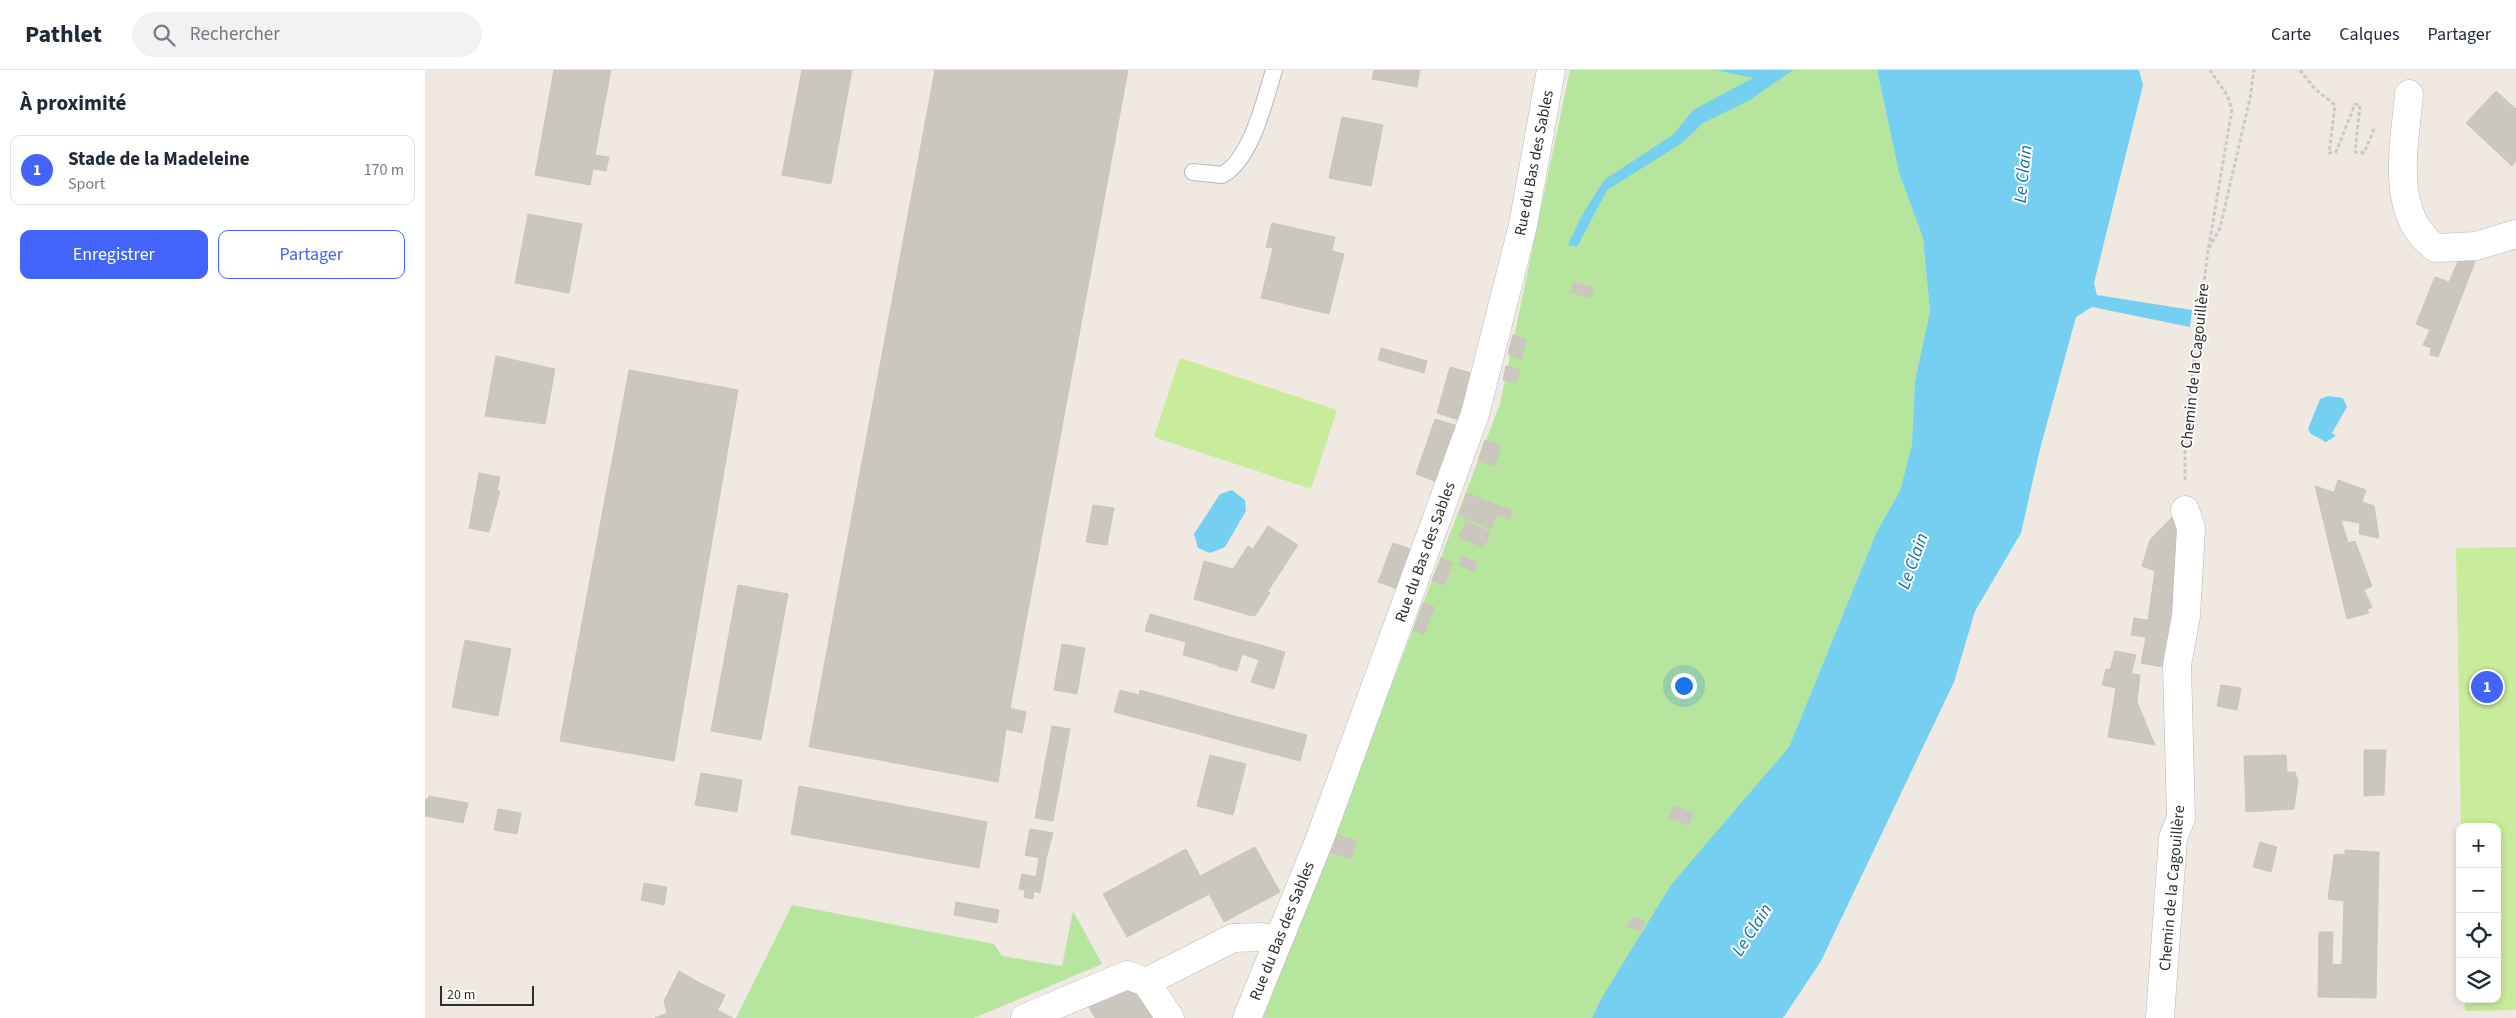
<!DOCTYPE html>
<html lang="fr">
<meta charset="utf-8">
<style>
body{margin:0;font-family:"Source Sans 3",sans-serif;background:#f2f2f3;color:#1f2937}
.controls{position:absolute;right:15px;bottom:15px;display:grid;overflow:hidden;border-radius:10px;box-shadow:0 2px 8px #0003}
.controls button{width:45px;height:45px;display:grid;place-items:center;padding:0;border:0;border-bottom:1px solid #e0e1e3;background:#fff;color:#1f2937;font:25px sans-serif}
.scale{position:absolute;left:15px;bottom:12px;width:94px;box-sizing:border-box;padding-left:5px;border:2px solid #2e2e2e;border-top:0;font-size:14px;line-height:18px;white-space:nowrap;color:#2e2e2e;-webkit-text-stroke:4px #fff;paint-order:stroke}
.you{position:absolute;left:1258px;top:615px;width:18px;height:18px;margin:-12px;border:4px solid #fff;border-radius:50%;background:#1a73e8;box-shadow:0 0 0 8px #1a73e833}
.badge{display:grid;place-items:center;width:32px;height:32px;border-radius:50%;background:#4264fb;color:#fff;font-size:16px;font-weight:700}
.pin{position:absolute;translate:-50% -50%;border:2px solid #fff;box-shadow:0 1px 5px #0006}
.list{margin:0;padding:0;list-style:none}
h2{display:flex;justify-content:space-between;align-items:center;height:65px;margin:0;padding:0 20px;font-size:21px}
h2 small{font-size:16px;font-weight:400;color:#747a83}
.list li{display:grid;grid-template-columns:32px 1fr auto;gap:15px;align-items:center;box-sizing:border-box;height:70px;margin:0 10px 10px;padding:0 10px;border:1px solid #e0e1e3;border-radius:10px}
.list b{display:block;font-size:19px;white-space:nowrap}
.list p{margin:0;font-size:16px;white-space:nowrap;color:#747a83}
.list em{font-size:16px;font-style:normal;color:#747a83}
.actions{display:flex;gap:10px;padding:15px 20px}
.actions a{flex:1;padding:11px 0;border:1px solid #4264fb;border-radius:10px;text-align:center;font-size:18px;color:#4264fb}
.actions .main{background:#4264fb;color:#fff}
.icon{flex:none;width:28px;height:28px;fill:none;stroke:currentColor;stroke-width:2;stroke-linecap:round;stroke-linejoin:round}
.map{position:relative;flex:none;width:2091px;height:948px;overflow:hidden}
header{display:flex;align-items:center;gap:30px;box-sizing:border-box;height:70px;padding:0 25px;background:#fff;border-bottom:1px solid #e0e1e3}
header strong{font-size:24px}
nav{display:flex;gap:28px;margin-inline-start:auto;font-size:18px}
.search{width:350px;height:45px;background:#f2f2f3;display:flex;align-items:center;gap:12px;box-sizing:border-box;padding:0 18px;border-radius:28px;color:#747a83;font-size:19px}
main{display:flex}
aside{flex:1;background:#fff}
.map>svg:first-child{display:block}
</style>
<header>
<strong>Pathlet</strong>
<div class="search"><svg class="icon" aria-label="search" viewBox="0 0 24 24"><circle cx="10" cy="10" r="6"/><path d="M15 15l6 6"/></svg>Rechercher</div>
<nav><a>Carte</a><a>Calques</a><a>Partager</a></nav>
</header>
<main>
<aside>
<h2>À proximité<small></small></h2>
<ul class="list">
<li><span class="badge">1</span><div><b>Stade de la Madeleine</b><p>Sport</p></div><em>170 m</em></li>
</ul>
<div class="actions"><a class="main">Enregistrer</a><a>Partager</a></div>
</aside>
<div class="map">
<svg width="2091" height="948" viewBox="0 0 2091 948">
<rect width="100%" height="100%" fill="#efe9e1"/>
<path fill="#b6e59e" d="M1145,0H1452L1474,103L1498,168L1505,241L1490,311L1487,374L1475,421L1452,461L1364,677L1321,729L1176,929L1167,948H838L1075,334Z
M367,835L569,874L577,886L637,896L648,841L677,894L549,948H311Z"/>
<path fill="#c9ec9a" d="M755,288L912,340L886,419L729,367Z
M2091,477V940L2040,941V929H2072V757H2036L2031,478Z"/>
<path fill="#75cff0" d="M1291,0H1368L1325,30L1278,53L1257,73L1182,120L1152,177L1143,175L1156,147L1179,110L1249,64L1268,40L1328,8Z
M1452,0H1714L1718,15L1669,213L1672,225L1767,240L1765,257L1667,237L1651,247L1615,379L1596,463L1550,541L1529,612L1396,891L1358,948H1167L1176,929L1246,815L1364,677L1452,461L1475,421L1487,374L1490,311L1505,241L1498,168L1474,103Z
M1903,326L1918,328L1922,337L1907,363L1911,366L1901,372L1886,364L1883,359L1895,329Z
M807,420L820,430L821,441L800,477L785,483L773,478L769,464L795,424Z"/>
<path fill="#cbc7bf" stroke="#cbc5ba" d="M129,0H186L170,85L184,87L181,101L168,99L165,115L110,105Z
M377,0H427L406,114L357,105Z
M510,0H703L585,638L601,642L597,663L581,659L573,712L384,677Z
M949,0H995L992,17L947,9Z
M2071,21L2091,39V91L2087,96L2041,53Z
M917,47L958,55L946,116L904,108Z
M103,144L157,154L144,223L90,213Z
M847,153L910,167L907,181L919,184L904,244L836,228L848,178L841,177Z
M2034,189L2050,192L2013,287L2005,285L2006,278L1998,275L2005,260L1991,254L2010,207L2024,212Z
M1149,212L1168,218L1166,228L1146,222Z
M1088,265L1101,270L1096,289L1083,284Z
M956,278L1002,291L999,303L953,290Z
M71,286L130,299L120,354L60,346Z
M1081,296L1095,300L1091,313L1078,310Z
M1025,297L1050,304L1037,351L1012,343Z
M204,300L313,320L249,691L135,671Z
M1010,349L1036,357L1014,413L991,404Z
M1060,370L1076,376L1069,396L1053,390Z
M54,403L75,407L72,420L75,421L64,462L44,458Z
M1913,410L1941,420L1937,432L1909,423Z
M1890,416L1949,436L1954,468L1934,464L1935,453L1916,450L1923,473L1930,471L1947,516L1939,520L1947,537L1942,539L1944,543L1922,549Z
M1042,423L1087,441L1084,449L1072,444L1066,459L1034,445Z
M668,435L689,438L682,475L661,472Z
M1752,442L1756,505L1730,501L1717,496L1725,470Z
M1041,452L1065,462L1059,477L1034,467Z
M843,456L873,475L843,521L839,519L824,545L769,529L779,491L808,499L823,476L828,479Z
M968,473L988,480L972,519L953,512Z
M1037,486L1052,493L1049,501L1034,495Z
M1016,488L1028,493L1019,515L1007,510Z
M1730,501L1756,505L1750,554L1723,550Z
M313,515L363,524L336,670L286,661Z
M839,519L845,523L830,546L824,545Z
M998,533L1009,537L999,564L988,560Z
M725,544L765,555L761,572L720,561Z
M1709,548L1750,554L1743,598L1716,593L1721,567L1706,565Z
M765,555L802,566L793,595L758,585Z
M802,566L839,576L834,590L817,584L812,601L793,596Z
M40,570L86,579L73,646L27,637Z
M637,574L660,578L652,624L629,620Z
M839,576L860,582L849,619L826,612Z
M1690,581L1711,585L1706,604L1685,600Z
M1681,599L1715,605L1712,632L1689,631L1691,618L1677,615Z
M1796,615L1816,618L1812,640L1792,636Z
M695,620L714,625L715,620L780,638L773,664L689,642Z
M1689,631L1712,632L1730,675L1683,667Z
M780,638L813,647L806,673L773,664Z
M813,647L882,665L875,691L806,673Z
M627,656L645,659L628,751L610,748Z
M1939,680H1961L1959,725L1939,726Z
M785,685L821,694L808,745L772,736Z
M1861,685L1862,702H1870L1873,711L1869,739L1821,742L1819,686Z
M276,703L317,710L312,742L270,735Z
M374,716L562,752L554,798L366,764Z
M4,726L43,733L38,753L0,746V729H3Z
M1249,736L1268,743L1263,755L1245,748Z
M73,739L96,743L92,764L69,760Z
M605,759L628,763L621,789L600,785Z
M911,764L932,771L926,789L905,782Z
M1835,772L1852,777L1846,802L1828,797Z
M830,777L855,822L799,852L784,824L702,867L678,824L761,779L775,806Z
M1920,780L1954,782L1951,928L1893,927L1894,862H1908L1907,894L1917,895L1919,831L1903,829L1909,785L1920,784Z
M614,788L621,789L618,808L611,807Z
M597,804L618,808L615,823L609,821L608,829L599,827L600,820L594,819Z
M219,813L242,817L239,835L216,830Z
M531,832L574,840L572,853L529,845Z
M1209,847L1220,852L1215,861L1201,856Z
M254,901L275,913L271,922L239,931Z
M275,913L300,925L296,934L280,938L283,948H230L242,943L239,931L271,922Z
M709,914L728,948H670L664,937Z
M296,934L287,948H283L280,938Z
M292,940L308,948H287Z"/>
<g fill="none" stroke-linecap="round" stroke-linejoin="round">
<g stroke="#b4b7c1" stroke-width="18">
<path id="lane" d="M768,102L797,105C826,90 840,30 849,0"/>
</g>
<g stroke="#b4b7c1" stroke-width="29">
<path id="street" d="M1984,24C1980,74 1963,144 2011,178L2051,176L2091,164
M721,912L808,868L836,867L853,870
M600,948L702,905L721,912L745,948
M822,948L894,771L1050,344L1098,155L1126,0
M1735,948L1748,768L1756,748L1752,595L1761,546L1766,458L1760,440"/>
</g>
<path stroke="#c9c9c9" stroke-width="3" stroke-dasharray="4 2.5" stroke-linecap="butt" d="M1875,0L1890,19L1910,35L1904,83L1911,82L1930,34L1935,35L1930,82L1939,83L1949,59
M1784,178L1795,158L1825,28L1829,0
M1760,410V358L1783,181L1807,39L1802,25L1785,0"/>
<use href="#lane" stroke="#fff" stroke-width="16"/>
<use href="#street" stroke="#fff" stroke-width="28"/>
</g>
<g text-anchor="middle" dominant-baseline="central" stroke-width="4" stroke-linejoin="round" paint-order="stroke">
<g font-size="16" fill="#2e2e2e" stroke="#fff">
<text transform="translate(1109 93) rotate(-79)">Rue du Bas des Sables</text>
<text transform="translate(1770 296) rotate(-84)">Chemin de la Cagouillère</text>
<text transform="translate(1000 482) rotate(-70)">Rue du Bas des Sables</text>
<text transform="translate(1747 818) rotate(-85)">Chemin de la Cagouillère</text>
<text transform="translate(857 861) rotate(-68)">Rue du Bas des Sables</text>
</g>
<g font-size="18" font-style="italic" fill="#0d6fa3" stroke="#fff">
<text transform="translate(1598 104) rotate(-84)">Le Clain</text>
<text transform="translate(1488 491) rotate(-70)">Le Clain</text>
<text transform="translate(1327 860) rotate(-57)">Le Clain</text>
</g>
</g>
</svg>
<div class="controls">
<button>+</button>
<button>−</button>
<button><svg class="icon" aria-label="locate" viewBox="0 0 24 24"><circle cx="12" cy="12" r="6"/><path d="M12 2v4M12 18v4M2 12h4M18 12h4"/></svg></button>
<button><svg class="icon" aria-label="layers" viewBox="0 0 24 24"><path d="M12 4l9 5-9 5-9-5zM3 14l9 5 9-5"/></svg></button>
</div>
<div class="scale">20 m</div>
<div class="you"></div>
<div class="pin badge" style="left:2062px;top:617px">1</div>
</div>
</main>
